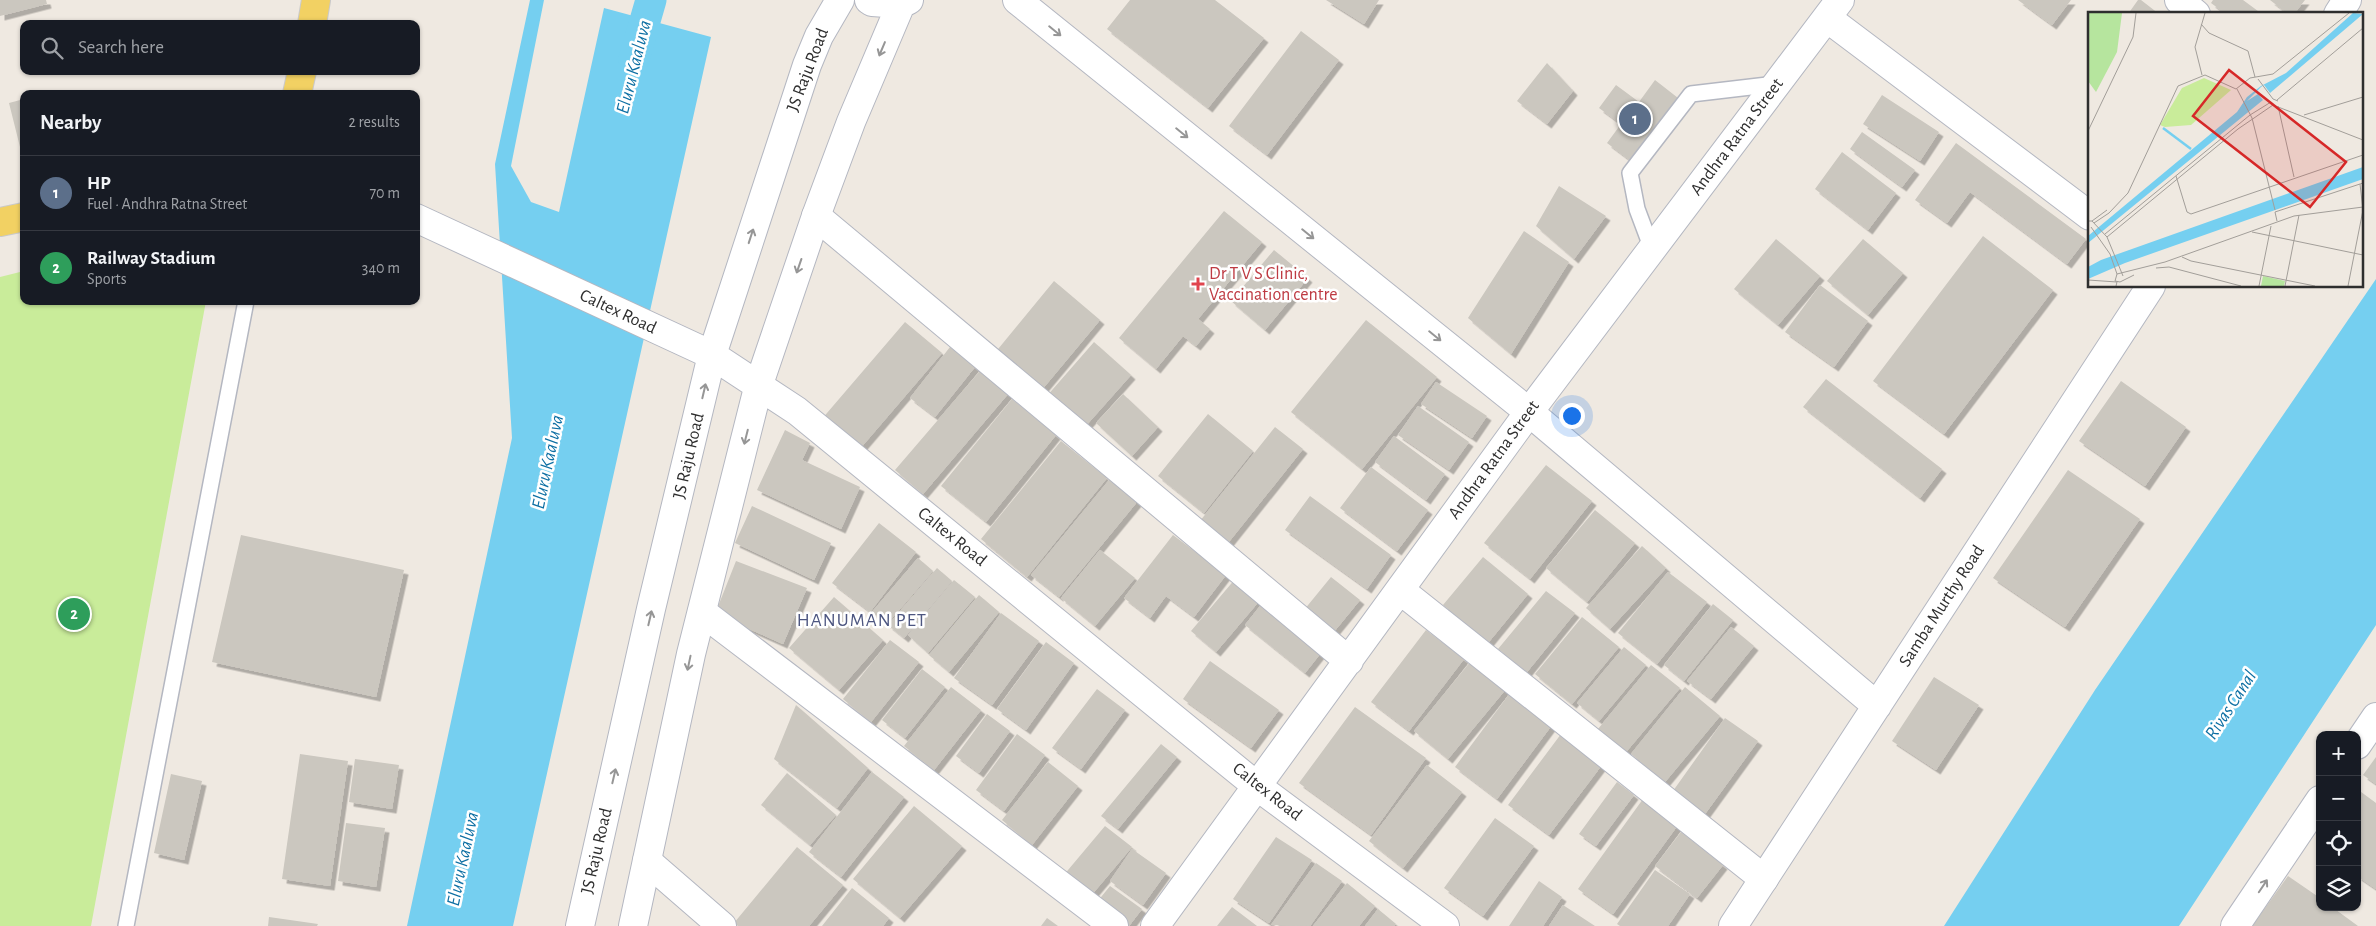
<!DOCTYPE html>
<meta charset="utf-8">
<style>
body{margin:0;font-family:"Alegreya Sans",sans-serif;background:#20242c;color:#f1f3f6}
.controls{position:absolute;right:15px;bottom:15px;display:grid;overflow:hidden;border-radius:10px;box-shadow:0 1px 4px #0004}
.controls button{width:45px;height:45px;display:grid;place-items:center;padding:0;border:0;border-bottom:1px solid #363941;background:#171b24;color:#f1f3f6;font:25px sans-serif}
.you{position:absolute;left:1571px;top:415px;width:18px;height:18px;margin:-12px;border:4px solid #fff;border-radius:50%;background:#1a73e8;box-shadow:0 0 0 8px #1a73e833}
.badge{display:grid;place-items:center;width:32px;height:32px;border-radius:50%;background:#ea580c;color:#fff;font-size:16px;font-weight:700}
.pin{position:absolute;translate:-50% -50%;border:2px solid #fff;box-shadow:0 1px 5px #0006}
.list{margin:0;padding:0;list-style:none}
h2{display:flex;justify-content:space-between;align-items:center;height:65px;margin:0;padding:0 20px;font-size:21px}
h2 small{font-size:16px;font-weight:400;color:#9ea1a6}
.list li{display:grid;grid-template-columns:32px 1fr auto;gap:15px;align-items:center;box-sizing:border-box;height:75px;padding:0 20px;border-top:1px solid #363941}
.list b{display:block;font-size:19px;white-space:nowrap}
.list p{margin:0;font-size:16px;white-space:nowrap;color:#9ea1a6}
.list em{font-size:16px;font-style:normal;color:#9ea1a6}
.icon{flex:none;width:28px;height:28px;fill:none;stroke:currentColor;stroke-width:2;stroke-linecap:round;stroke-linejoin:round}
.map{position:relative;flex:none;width:2376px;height:926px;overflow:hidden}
.search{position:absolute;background:#171b24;box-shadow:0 1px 4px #0004;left:20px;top:20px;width:400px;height:55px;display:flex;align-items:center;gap:12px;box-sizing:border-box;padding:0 18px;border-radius:10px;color:#9ea1a6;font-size:19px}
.panel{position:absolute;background:#171b24;box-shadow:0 1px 4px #0004;left:20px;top:90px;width:400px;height:215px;border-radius:10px}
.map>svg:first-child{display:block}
</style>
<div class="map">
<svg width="2376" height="926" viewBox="0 0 2376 926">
<defs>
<filter id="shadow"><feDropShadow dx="4.5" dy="4.5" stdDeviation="0" flood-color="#0004"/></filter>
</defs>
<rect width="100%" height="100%" fill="#efe9e1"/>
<path fill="#c9ec9a" d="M24,271V301H206L91,926H0V277Z"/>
<path fill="#75cff0" d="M530,0H544L511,166L531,202L559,212L604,8L711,37L513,926H407L512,438L495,164Z
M2376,279V625L2179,926H1944L2095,690Z"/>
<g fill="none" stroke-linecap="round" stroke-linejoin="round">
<path stroke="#75cff0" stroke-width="31" d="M634,59L651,0"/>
</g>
<path fill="#cbc7bf" filter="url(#shadow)" d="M0,0H46L47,4L0,16Z
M1130,0H1215L1264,38L1208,108L1107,29Z
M1326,0H1379L1364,24Z
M2018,0H2071L2052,25Z
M2138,0H2141L2159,14H2128Z
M2213,0H2243L2262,14H2226L2211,3Z
M2270,0H2305L2294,14H2288Z
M1301,31L1339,60L1267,155L1229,126Z
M1547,63L1573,91L1547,124L1517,101Z
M1655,80L1678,98L1631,161L1607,143L1621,124L1599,108L1616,85L1639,102Z
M1882,95L1939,132L1920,161L1863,124Z
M24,99V159H23L9,103Z
M1862,132L1915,170L1902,187L1850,149Z
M1956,143L2086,239L2067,264L1970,192L1947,223L1915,200Z
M1842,152L1896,193L1868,230L1815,189Z
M1559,186L1606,216L1574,259L1536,226Z
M1224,211L1262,242L1198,319L1210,329L1196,346L1183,336L1156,369L1119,338Z
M1524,231L1569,262L1511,354L1468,318Z
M1983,236L2053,290L1944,434L1873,381Z
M1776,239L1820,276L1778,325L1734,289Z
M1863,239L1903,273L1868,315L1827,281Z
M1274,250L1308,278L1265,330L1231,301Z
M1054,281L1100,320L1040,392L994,354Z
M1820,285L1868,321L1834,367L1785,332Z
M1366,320L1437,377L1362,469L1291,412Z
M905,322L942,353L858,451L821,420Z
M1094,342L1131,375L1083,429L1046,397Z
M950,347L975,367L935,417L910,398Z
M980,371L1008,394L923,494L895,470Z
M1826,379L1942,469L1920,498L1803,407Z
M2121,381L2186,427L2145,486L2079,441Z
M1436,382L1487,416L1472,438L1421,404Z
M1123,394L1158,427L1132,456L1096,423Z
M1012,399L1056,435L986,522L941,486Z
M1418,406L1469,442L1449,470L1398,435Z
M1208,414L1253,451L1204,513L1158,476Z
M1275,427L1303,449L1228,543L1200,521Z
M785,430L810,443L802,460L860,487L841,529L757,490Z
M1394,436L1445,474L1426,500L1375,462Z
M1061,441L1107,478L1027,577L981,539Z
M1546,465L1592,501L1530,579L1484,543Z
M1371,467L1428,510L1397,551L1340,508Z
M2068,470L2140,519L2065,627L1993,578Z
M1110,479L1137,502L1059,597L1031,575Z
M1310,496L1391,555L1367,589L1285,530Z
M752,506L831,543L814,580L735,543Z
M1595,510L1635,543L1587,602L1546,568Z
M879,523L916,552L870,612L832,583Z
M241,535L404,570L376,697L212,662Z
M1173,535L1226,575L1194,617L1166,596L1150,618L1124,598Z
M1642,546L1666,568L1610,629L1586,608Z
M1100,550L1135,578L1095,626L1061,598Z
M1483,557L1528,594L1488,643L1443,605Z
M918,558L933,571L887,624L872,612Z
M736,561L807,588L783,644L715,614Z
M937,568L952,581L904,638L888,625Z
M1668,572L1707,602L1657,664L1618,633Z
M1331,577L1360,600L1333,633L1304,610Z
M1236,578L1261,599L1216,652L1191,631Z
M954,580L975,597L928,653L908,635Z
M1546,591L1575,613L1527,672L1498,649Z
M979,595L999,612L949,672L929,655Z
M1268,596L1328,644L1305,673L1245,625Z
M834,597L883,640L839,690L789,648Z
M1713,604L1733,620L1684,681L1664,665Z
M1001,613L1039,641L992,705L954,678Z
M1582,617L1619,647L1572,704L1535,674Z
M1731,627L1754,646L1711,699L1687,681Z
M1426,630L1464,659L1409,731L1371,702Z
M890,640L919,662L871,722L843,699Z
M1046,642L1074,663L1026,730L997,709Z
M1624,647L1646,665L1599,721L1577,703Z
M1210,661L1279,710L1251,748L1183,699Z
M1471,661L1506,689L1448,759L1414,731Z
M1651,665L1680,688L1626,752L1598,729Z
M922,669L945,687L905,738L882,720Z
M1934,677L1979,705L1936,770L1892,741Z
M951,687L981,710L934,770L904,746Z
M1685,687L1720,716L1665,782L1631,754Z
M1097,689L1125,710L1081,769L1052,748Z
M1510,693L1552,725L1497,799L1455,767Z
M796,705L868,768L837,808L774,759Z
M1355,707L1426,758L1371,835L1299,783Z
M987,714L1010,731L979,773L956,756Z
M1725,718L1758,741L1705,814L1673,791Z
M1017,734L1045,755L1004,811L976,790Z
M1561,734L1602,765L1549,835L1508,805Z
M1161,744L1177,757L1118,829L1101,816Z
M300,754L348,761L330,886L282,879Z
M2376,757V784L2363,775Z
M355,759L399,765L392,809L349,802Z
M1048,762L1078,786L1032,845L1002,820Z
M1427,765L1462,792L1403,868L1369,841Z
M872,772L904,797L841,877L809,852Z
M787,773L836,815L810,845L761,805Z
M171,774L202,781L184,860L154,853Z
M1617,782L1634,795L1596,846L1579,834Z
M2357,789L2376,803V889L2357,876Z
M1643,799L1678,825L1613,914L1578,889Z
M914,806L962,846L900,918L853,879Z
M1495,818L1534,846L1483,916L1444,888Z
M346,823L385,828L376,887L338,881Z
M1105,826L1132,847L1089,898L1063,876Z
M1681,832L1723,865L1697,898L1655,866Z
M1276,837L1312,860L1269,923L1233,899Z
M797,847L843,885L809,926H738L734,923Z
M1132,849L1166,873L1143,905L1110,881Z
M1316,863L1342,881L1310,926L1271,925Z
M1655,870L1690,894L1668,926H1620L1617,924Z
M2288,876L2320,898V907H2332L2358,926H2252Z
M1539,881L1562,897L1543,926H1509Z
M1347,883L1375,906L1359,926H1313Z
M1110,886L1142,909L1129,926H1119L1093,907Z
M852,888L889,918L883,926H822Z
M1563,905L1595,926H1549Z
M1232,907L1257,926H1217Z
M1378,909L1396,924L1394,926H1365Z
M269,917L318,924L317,926H268Z
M1047,918L1058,926H1041Z"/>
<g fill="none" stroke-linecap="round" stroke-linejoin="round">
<g stroke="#b4b7c1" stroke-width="18">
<path id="service" d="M1652,249L1637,209L1630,173L1691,94L1776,84
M126,926L246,301"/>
</g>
<g stroke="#b4b7c1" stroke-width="30">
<path id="minor" d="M2179,0L2196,14
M1827,18L2090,216
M816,216L1349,661
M1400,590L1764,879
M702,612L1114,926
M647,861L722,926
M1155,926L1529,412L1840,0"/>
</g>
<g stroke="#b4b7c1" stroke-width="30">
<path id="tertiary" d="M869,0L872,2L901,4L909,0
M1017,0L1529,412L1877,706
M2338,14L2347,0
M416,218L712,355L797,411L1258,787L1445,926
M2357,745L2376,717
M580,926L651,609L712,355L807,65L819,36L840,0
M633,926L691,654L759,384L816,216L851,122L901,4
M1733,926L2151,286
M2235,926L2320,800"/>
</g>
<g stroke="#c9c9c9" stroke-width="30">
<path id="primary" d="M312,24L316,0
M297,94L302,71
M0,222L24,217"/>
</g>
<use href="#service" stroke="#fff" stroke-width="15"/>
<use href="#minor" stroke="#fff" stroke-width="28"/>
<use href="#tertiary" stroke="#fff" stroke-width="28"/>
<use href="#primary" stroke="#f2d163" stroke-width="28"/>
</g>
<defs><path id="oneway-shaft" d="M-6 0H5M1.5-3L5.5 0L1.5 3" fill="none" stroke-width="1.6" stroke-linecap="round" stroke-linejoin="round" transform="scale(1.25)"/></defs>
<g stroke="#969696">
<use href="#oneway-shaft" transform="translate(1055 31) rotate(39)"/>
<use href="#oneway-shaft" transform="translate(882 49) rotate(113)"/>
<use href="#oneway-shaft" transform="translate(1182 133) rotate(39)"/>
<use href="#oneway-shaft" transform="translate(1308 234) rotate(39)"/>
<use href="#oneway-shaft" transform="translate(751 236) rotate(-72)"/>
<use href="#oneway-shaft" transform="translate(799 266) rotate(109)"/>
<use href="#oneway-shaft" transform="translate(1435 336) rotate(39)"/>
<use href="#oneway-shaft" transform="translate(704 391) rotate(-77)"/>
<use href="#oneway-shaft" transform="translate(746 437) rotate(104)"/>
<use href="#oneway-shaft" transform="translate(650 618) rotate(-77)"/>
<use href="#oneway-shaft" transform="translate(689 663) rotate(102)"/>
<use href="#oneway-shaft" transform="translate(614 776) rotate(-77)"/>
<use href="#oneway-shaft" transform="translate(2263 886) rotate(-56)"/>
</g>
<path fill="#e0444e" stroke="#fff" stroke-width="2" d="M1195.5 276.5h5v5h5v5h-5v5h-5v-5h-5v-5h5z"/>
<g text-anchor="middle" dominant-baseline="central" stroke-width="5" stroke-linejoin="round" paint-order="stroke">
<g font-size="18" fill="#2e2e2e" stroke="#fff">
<text transform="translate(808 70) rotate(-69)">JS Raju Road</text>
<text transform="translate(1737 137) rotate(-53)">Andhra Ratna Street</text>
<text transform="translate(618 312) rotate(25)">Caltex Road</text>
<text transform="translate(689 456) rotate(-77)">JS Raju Road</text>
<text transform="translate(1494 460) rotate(-54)">Andhra Ratna Street</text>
<text transform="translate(952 537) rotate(39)">Caltex Road</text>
<text transform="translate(1942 606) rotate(-57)">Samba Murthy Road</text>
<text transform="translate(1267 792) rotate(38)">Caltex Road</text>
<text transform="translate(597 851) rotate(-77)">JS Raju Road</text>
</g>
<g font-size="18" fill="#be3a42" stroke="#fff" text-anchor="start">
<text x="1209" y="274">Dr T V S Clinic,<tspan x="1209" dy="21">Vaccination centre</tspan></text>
</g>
<g font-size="19" font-style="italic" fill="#0d6fa3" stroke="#fff">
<text transform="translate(634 67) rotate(-76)">Eluru Kaaluva</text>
<text transform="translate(548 462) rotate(-78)">Eluru Kaaluva</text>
<text transform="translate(2231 705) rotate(-57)">Rivas Canal</text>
<text transform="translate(463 859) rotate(-78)">Eluru Kaaluva</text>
</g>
<g font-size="19" letter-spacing="1" fill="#4d5680" stroke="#fff">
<text x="862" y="620">HANUMAN PET</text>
</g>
</g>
<g transform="translate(2088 12)">
<rect width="275" height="275" fill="#efe9e1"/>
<path d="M0,1H34L29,40L8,80L0,69ZM175,264L197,269L196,274H173Z" fill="#b6e59e"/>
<path d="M116,66L143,78L103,113L77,115L72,113L94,76Z" fill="#c9ec9a"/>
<path d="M265,1L275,2L182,81L176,73L173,75L159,89L170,82L175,88L0,231V224L149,100L159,85L173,74L198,61ZM275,155V167L37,251L0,267V255L13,248Z" fill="#75cff0"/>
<path fill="none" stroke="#75cff0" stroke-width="2.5" d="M75,116L103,137"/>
<path fill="none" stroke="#a29e99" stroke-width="1" d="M113,12L121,21L160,39L167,65M114,63L107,35L117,1M170,67L185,87L190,89M149,77L164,106L187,198M189,88L275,16M190,94L206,165M216,103L275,85M0,119L45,25L48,1M88,164L99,200L103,202L275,143M0,209H4L19,225L35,264M4,209L19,198M189,209L187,200L275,171M6,211L21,201L40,181L90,74L117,63L148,77L162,66L185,62L261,1M3,215L22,242L29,262L27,269L32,270L46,263M164,220L275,243M17,222L162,103L183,90M19,225L150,117L185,93L275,128M94,245L103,249L227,274M68,256L81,255L153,274M29,262L77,250L206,204L275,195M0,268L29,270L28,274M171,274L183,214M197,274L211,203M260,274L275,198L272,172"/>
<path fill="#d62828" fill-opacity="0.15" stroke="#d62828" stroke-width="2.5" d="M141,58L258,150L222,195L105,104Z"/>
<rect width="275" height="275" fill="none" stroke="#2e2e2e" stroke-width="2.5"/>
</g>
</svg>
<div class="controls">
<button>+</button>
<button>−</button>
<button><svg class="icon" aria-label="locate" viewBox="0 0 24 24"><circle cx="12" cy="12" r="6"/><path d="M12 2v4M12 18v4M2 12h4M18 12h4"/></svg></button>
<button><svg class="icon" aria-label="layers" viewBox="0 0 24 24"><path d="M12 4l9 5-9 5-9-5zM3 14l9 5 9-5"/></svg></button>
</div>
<div class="you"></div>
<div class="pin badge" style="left:1635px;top:119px;background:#5c6f8a">1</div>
<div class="pin badge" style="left:74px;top:614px;background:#2e9e5b">2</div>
<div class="search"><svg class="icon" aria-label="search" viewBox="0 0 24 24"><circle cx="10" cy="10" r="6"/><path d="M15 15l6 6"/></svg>Search here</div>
<section class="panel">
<h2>Nearby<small>2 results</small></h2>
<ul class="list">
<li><span class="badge" style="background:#5c6f8a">1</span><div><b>HP</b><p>Fuel · Andhra Ratna Street</p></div><em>70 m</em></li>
<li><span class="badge" style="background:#2e9e5b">2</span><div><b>Railway Stadium</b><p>Sports</p></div><em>340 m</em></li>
</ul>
</section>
</div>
